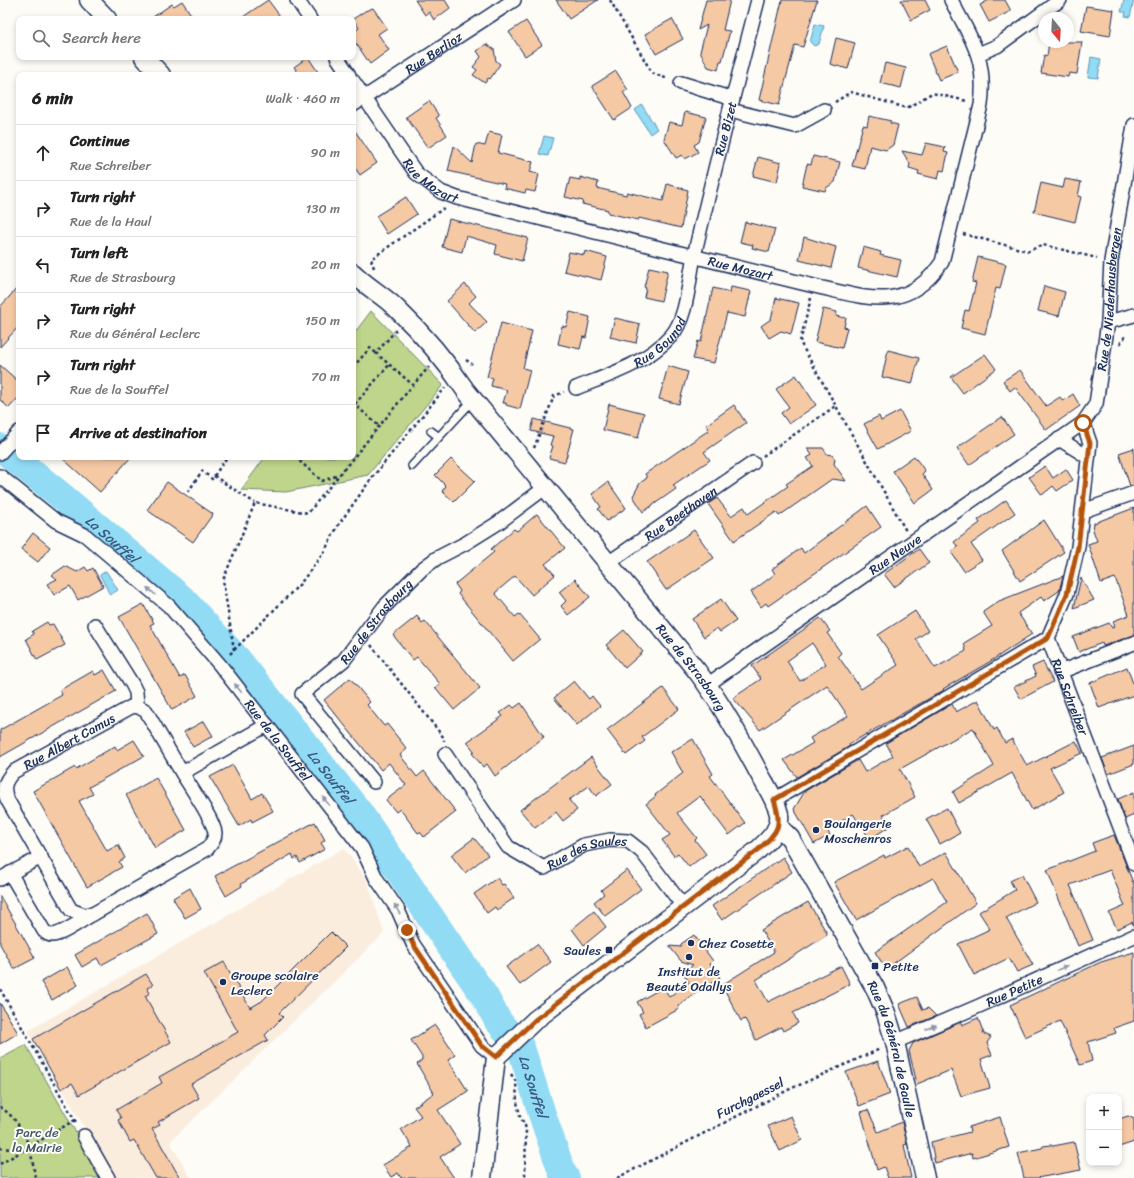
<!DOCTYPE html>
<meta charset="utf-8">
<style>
body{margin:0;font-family:Sriracha,sans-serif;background:#f6f6f6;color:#222}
.controls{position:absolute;right:12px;bottom:12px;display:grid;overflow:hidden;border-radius:8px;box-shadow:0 2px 6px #0003}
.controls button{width:36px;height:36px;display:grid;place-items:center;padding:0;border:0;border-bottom:1px solid #e0e0e0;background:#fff;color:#222;font:20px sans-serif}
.compass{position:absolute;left:1038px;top:12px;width:36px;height:36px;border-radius:50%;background:#fff;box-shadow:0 2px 6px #0003;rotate:162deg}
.stop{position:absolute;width:12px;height:12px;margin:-9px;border:3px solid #b45309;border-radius:50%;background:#fff}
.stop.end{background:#b45309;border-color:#fff;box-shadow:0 1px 4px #0008}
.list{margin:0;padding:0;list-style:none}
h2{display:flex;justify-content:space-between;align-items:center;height:52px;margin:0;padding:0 16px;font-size:17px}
h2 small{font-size:13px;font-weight:400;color:#767676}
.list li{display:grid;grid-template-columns:26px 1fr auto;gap:12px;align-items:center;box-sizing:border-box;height:56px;padding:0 16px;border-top:1px solid #e0e0e0}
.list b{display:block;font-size:15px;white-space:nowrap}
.list p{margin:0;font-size:13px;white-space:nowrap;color:#767676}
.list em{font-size:13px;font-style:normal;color:#767676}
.icon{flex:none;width:22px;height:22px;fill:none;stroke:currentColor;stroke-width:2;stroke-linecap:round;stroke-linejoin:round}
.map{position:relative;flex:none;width:1134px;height:1178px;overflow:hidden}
.search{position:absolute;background:#fff;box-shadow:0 2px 6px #0003;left:16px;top:16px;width:340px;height:44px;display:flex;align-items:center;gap:10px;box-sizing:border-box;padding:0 14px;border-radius:8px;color:#767676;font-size:15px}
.panel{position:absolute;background:#fff;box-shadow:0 2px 6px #0003;left:16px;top:72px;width:340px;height:388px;border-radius:8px}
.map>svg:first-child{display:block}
</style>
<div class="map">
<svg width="1134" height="1178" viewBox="0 0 1134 1178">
<rect width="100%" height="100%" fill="#fdfcf7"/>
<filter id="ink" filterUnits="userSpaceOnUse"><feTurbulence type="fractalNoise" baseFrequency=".025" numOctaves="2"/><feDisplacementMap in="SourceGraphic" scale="8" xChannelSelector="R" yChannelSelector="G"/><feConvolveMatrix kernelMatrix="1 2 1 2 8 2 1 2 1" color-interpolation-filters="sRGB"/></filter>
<g filter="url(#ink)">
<path fill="#fbedde" d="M344,848L367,880L384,933L170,1142L191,1178H114L28,1031Z"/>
<path fill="#bfd58b" stroke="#6d8274" d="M371,311L443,385L368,475L286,492L241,490L265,457H353V335Z
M26,1045L102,1178H0V1059Z"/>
<path fill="#92dbf4" stroke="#6296b8" d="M1124,0H1134L1130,17L1125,16L1126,12H1121Z
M815,24L824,26L819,44L814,46L810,42Z
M1091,57L1101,59L1098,78L1088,77Z
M642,105L657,129L650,134L635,110Z
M544,136L553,138L548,156L539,154Z
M106,571L118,590L110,595L100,575Z"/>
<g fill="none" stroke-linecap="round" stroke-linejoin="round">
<path stroke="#92dbf4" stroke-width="28" id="s1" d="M0,447L59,494L182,599L237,659L358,811L485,997L498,1021L521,1048L542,1114L562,1172L566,1178"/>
</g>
<path fill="#f6c9a5" stroke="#1b2f5e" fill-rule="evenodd" d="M268,0L282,19H240Z
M415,0H445L450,8L434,20L429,12L425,15Z
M556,0H598L569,19Z
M706,0H730L723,30L730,31L722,61H720L718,70L708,67L700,52L707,25L698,30Z
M782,0H817L803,47L795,45L779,105L759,100Z
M901,0H925L930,10L911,20Z
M989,0H1005L1011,11L989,22L980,5Z
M182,1L194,19H150L172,4L174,6Z
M1086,6L1114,10L1110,36L1081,31Z
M373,8L387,28L378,34L389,50L370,64L353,39V33L359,28L353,19L365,11Z
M672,19L683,39L656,54L645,34Z
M526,21L542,45L525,56L509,32Z
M836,38L855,43L848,69L830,64Z
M1049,42H1082L1077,74L1069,73L1068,77L1041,73L1044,55L1047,56Z
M486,44L494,49L496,61L500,64L490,79L488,78L485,83L473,75L477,70L473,67L481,57L477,51Z
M947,46L958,72L939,80L928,54Z
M308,57L320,75H300L294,67Z
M885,63L906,68L901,88L880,83Z
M616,71L628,90L623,92L632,108L614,120L592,86Z
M429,101L439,116L436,118L447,135L428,148L406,117Z
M685,112L706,117L699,142L694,145L698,152L685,159L682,155L676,158L664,139L669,122L682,125Z
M869,116L891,121L890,123L898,125L893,145L886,150L870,146L865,169L852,166L863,125L867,126Z
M353,128L377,163L360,175L353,165Z
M489,132L502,135L498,153L533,162L530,172L539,174L535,192L526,190L525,193L504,188L505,184L448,171L454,146L472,163L476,144L485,146Z
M926,143L945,147L944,152L948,153L944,171L940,170L938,179L918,174L919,171L909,168L910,164L902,151L922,155Z
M813,156L840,162L835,182L826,188L825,191L802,186L807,164L811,165Z
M758,157L781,163L777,182L753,176Z
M580,177L598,182L597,188L626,195L627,192L663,201L667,184L688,190L681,228L639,218L638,220L608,213V210L582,204L583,201L565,197L570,178L580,180Z
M1065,179L1081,182L1078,196L1081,197L1075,222L1034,212L1041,183L1063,188Z
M406,197L417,214L387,234L376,216Z
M449,219L528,238L522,261L495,254L497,245L466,236L462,252L442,247Z
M745,222L775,229L769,252L752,248L753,245L740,242Z
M804,237L836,247L831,268L799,260Z
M863,247L881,252L880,255L901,260L897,277L858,268Z
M585,251L607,257L601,280L564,271L569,252L584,255Z
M978,257L1006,264L1000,289L996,288L985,334L961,328L965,310L969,311L976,283L972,282Z
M649,267L668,271L661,301L644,297L646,288L644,287Z
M465,284L476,296L469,303L487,322L475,333L447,301Z
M19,286V326L0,347V307Z
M1044,286L1065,292L1059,316L1038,311Z
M731,287L751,291L745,317L727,313L714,363L693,359L698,341L701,342L713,288L730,292Z
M776,298L799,303L791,334L781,331L769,338L761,326L771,319Z
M823,309L837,312L836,316L846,318L844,327L847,328L842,348L815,342Z
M570,312L590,317L586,338L583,337L580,349L558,344L562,326L566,327Z
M615,318L640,324L636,343L610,337Z
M501,323L532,331L523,368L530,370L520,409L506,405V403H503L507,390L491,386L493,378L487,377Z
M888,350L919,358L912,384L882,377Z
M985,354L996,369L963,393L951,377Z
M0,365L19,382V397L9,408L0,400Z
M668,366L688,372L679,404L659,399Z
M1020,370L1046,406L1060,397L1063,401L1073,394L1080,406L1046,430L1015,387L1010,391L1003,381Z
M796,375L816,405L789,424L781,413L789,407L776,389Z
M609,404L644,413L638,438L603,430Z
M734,405L746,423L704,452L710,460L673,485L676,489L643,512L633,496L640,483L647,478L645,474L709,430L706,425Z
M900,411L911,431L878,449L864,424L879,416L881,421Z
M1002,417L1014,434L969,465L957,448Z
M534,419L574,429L565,462L549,458L553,446L550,445L553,436L531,431Z
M807,448H823L827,454L832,455L835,459L834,464L846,481L832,479L779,516L776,512L734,541L708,504L717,498L731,516L744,507L748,514L788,486L786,484L813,466L807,458L812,455Z
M1134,448V485L1130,486L1119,453Z
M914,456L925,471L922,474L933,490L915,503L893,471Z
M61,457H131L100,492Z
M451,459L475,481L454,502L442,491L446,486L435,475Z
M1045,466L1053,478L1066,469L1073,480L1057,491L1053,486L1042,495L1029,477Z
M167,482L213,514L193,542L147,510Z
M608,482L626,508L607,521L598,509L601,507L592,494Z
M1006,500L1015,513L971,544L982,560L964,571L951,552L958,547L954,542L980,523L978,520Z
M867,506L881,527L768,606L766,603L761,607L751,592L775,574L772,569L801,548L804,553Z
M1134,508V635L1103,646L1102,643L1079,652L1073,637L1109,623L1112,628L1115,627L1113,621L1129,615L1115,578L1101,583L1088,544L1097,541L1093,530L1094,523Z
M537,514L565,548L545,564L555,575L532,595L515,576L495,593L515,617L519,614L540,639L513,661L458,594L460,591L455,584L494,552L491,549L514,529L517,531Z
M1044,520L1064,552L1020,581L1002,551Z
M694,530L714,558L666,590L647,562Z
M33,533L50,547L38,562L21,549Z
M919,549L929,563L894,587L884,574Z
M65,566L77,572L85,567L88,571L93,568L103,586L78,600L70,586L54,595L47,584L57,579L52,575Z
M1063,576L1059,591L1044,601L1041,597L1018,613L1032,634L991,661L943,689L944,690L849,744L850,746L797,777L784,760L813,743L810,738L848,716L827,685L760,730L733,698L761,679L752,666L820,618L830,631L827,633L841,653L838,656L861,689L898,665L878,635L915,611L928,631L916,639L935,668L966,651L964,643L992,626L983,612L999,601ZM812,643L826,664L800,681L787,661Z
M1081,578L1094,600L1074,608Z
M575,579L590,597L568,615L561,606L566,601L559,592Z
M721,599L736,621L720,632L717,628L704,637L692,619Z
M143,604L154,623L150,625L180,678L185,675L197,696L172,710L119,617Z
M417,616L422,623L425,621L480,688L454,710L435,687L440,684L417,657L413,660L393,635Z
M47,622L49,625L53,624L65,645L37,660L26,639L34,634L32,631Z
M624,630L643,652L625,668L606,645Z
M1043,662L1053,682L1021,699L1014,687L1036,676L1032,667Z
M1127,667L1134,686V695L1099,708L1090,683Z
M104,670L116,691L0,757V730L62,695L60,690L93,671L95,675Z
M350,678L370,702L367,705L384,726L387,724L407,749L400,755L417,777L424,771L456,812L424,837L420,832L418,833L400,809L396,812L386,800L406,785L389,763L381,770L324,700Z
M574,681L589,699L592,696L600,706L577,725L554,698Z
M663,688L679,709L642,737L645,741L626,755L607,730Z
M978,700L994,730L997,728L1005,743L1012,739L1027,766L1076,741L1082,753L1050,768L1064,792L1032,810L1012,773L959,803L953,792L994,766L973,728L900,769L915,797L883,815L890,826L870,839L853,814L827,830L830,835L814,844L794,809L805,791L858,760L865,772L893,756L886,743L952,704L956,712Z
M521,703L544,737L495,776L487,764L483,767L472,753L475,752L467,742L503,716L500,713L511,705L514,708Z
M204,721L213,736L193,747L184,732Z
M693,739L713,774L710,776L745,823L729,835L700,796L677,813L697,838L695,840L706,854L689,867L678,853L674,856L662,840L670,835L646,804L656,796L655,795L683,773L671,752Z
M134,740L144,756L89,787L93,794L79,801L107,851L118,845L125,858L119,862L122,867L87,887L33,791L75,767L76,769L115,746L117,750Z
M1134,746V764L1108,774L1102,758Z
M591,757L612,784L596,796L589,786L569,800L577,810L563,821L556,812L535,828L520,810Z
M233,765L252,799L262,793L273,811L252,822L251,819L239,826L210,777Z
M156,778L186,830L155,848L126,795Z
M1134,792V815L1125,819L1118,799Z
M947,808L960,833L940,844L926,819Z
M315,822L325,840L321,843L325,849L300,863L297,857L294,859L292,854L241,884L242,886L226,896L215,876Z
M1114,835L1134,885V927L1132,922L1117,929L1109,913L1125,906L1110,870L1070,885L1093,940L1078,946L1047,870L1095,851L1092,843Z
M474,838L488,855L465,873L451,855Z
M908,846L919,867L946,852L976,903L886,969L875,952L947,902L933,878L856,920L834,882L884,855L885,858Z
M783,857L792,872L722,920L712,906Z
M627,870L641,889L605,916L594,902L604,894L601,890Z
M1022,875L1036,902L1006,918L1033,965L1017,972L1009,958L974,975L958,944L990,929L979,912L1015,890L1010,881Z
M497,878L502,885L504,884L514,898L497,910L495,907L487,913L474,894Z
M190,888L201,909L185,918L173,898Z
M0,896L35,958L14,969L0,944Z
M808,902L827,933V935L756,980L768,1002L841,966L850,984L793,1013L798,1023L783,1031L781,1027L756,1040L745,1019L741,1021L722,985L774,952L761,930Z
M594,911L606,927L584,945L572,929Z
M147,913L158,934L101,965L97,958L82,967L75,955Z
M331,932L346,947L279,1013L283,1017L265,1035L268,1040L191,1084L199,1098L158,1122L160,1125L152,1129L180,1178H156L134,1140L130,1142L118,1120L121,1118L116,1110L162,1083L159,1077L238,1032L204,973L224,962L250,1008L262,1001Z
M694,935L713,961L710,964L720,978L697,992L678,1006L679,1009L646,1027L639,1014L643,1012L637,1002L664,987L669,997L689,982L683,973L693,965L681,961L669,946L681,947V944Z
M537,944L551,962L520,985L506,967Z
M1134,952V1021L1114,1028L1116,1033L1088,1042L1092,1061L1080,1065L1060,1021L1025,1037L1010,1005L1101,962Z
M67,967L78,985L52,1000L41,982Z
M146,974L153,985L147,988L150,993L145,996L171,1042L79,1095L72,1083L61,1089L33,1039Z
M917,997L923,1010L928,1008L936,1016L909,1027L899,1004Z
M0,1003L18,1033L0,1044Z
M978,1018L984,1034L991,1037L987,1043L992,1055L981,1059L990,1088L961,1096L951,1070L917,1084L909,1051L913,1043L961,1022L962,1025Z
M435,1025L455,1055L448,1060L468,1091L438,1110L460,1144L440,1157L454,1178H401L398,1173L391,1177L383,1165L412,1147L401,1129L421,1116L414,1107L434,1093L417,1064L422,1060V1057L411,1040Z
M878,1061L890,1094L859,1106L846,1072Z
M868,1110L878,1132L902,1122L907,1144L904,1145L911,1178H888L884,1167L877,1170L861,1112Z
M791,1116L802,1140L780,1151L768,1126Z
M1128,1116L1134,1119V1142L1119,1147V1119Z
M1000,1117L1009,1147L973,1158L972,1153L935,1163L931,1142L970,1132L969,1127Z
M1074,1142L1081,1170L1037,1178H1024L1018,1153L1042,1148L1043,1146L1051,1145L1053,1146Z"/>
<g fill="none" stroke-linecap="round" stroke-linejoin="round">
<g stroke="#1b2f5e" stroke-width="10">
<path id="lane" d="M431,431L439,437
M412,466L473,400"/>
</g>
<g stroke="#1b2f5e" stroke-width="16">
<g id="street">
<path d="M297,0L310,19"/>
<path d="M978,54L997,46L1060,0"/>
<path d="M337,57L349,75"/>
<path id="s2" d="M353,81L416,173L441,192L457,198L814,286C865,297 906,315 942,262L981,105C987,58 971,39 951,0"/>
<path d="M681,83L733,99"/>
<path id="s3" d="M353,105L514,0"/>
<path d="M730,110L795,126L824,110"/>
<path d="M1108,322L1134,315"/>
<path id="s4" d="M576,388C609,375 647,363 671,336C687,319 689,279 694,256C714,170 736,85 758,0"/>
<path id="s5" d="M1083,423L1090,443L1078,547L1067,594L1048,638L1134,864"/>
<path d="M1059,439L1088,457"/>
<path d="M0,453L19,432"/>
<path id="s6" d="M0,476L56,521L85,535L169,606L220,665L362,848L376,878L398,910L413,944L482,1046L496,1057"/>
<path d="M1083,511L1134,493"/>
<path id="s7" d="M608,563L753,463"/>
<path d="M95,625L132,684L136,692L137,706"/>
<path d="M1060,672L1134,643"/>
<path id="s8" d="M707,685L1083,423L1096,404L1108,322L1111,261L1134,125"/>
<path id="s9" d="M445,754L508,847L544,868L584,845L610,840L628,841L642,852L683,906"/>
<path id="s10" d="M182,773C190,786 214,821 215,833C215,840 211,844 207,849L93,914L84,915L71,910L8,801C2,789 4,782 13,772L131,707L137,706L146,711L182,773L267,725"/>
<path id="s11" d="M374,782L302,694L344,660L384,607L422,569L437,558L466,543L498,523L546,487"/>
<path d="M774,800L1048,638"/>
<path d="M10,873L44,931C46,933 49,935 52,935C62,935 84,919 93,914"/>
<path d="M0,879L41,857"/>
<path id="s12" d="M895,1042L979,1006L1134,936"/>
<path d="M84,1136L108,1178"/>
</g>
</g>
<g stroke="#1b2f5e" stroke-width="21">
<g id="secondary">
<path d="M89,0L107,19"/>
<path d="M144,57L161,75"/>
<path id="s13" d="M353,273C367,287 383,295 396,308C423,334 446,361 466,391L697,671C721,703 740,738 759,773C766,786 776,800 779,814C781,830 768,840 758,850L535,1020L496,1057L482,1178"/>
<path id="s14" d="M778,826L790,838L802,859L875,988L886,1013L895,1042L925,1178"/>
</g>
</g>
<path stroke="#1b2f5e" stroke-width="2.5" stroke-dasharray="3 3" stroke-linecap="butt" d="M610,0L652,73L668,79
M835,102L851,92L907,108L932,93L967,101
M963,234L1028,251L1043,245L1097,258
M374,268L371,259L444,208
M811,298L800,342L906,531
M396,330L376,353L413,385L429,367
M1120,344L1126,335
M466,360L472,364
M353,367L370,348L376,353
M353,403L379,426
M355,404L390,364
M534,448L554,396L564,392
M763,456L837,405
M295,457L322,481L339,475
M214,476L255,503
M188,492L202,471L212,479L227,457
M371,645L444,738V741
M234,650L223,580L255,503L308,513L413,385
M230,654L300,584L324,552L339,524L371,479L445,388
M0,989L77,1124
M511,1074L516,1082L517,1102L520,1116L526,1128L525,1178
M0,1107C25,1123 32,1151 35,1178
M0,1148L22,1150
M0,1164L75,1120
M617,1178L788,1090L880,1049"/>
<use href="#lane" stroke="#fdfcf7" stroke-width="7"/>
<use href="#street" stroke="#fdfcf7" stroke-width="13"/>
<use href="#secondary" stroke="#fdfcf7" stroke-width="18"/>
</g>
<defs><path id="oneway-solid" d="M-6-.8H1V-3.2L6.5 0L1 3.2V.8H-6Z"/></defs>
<g fill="#8c96aa">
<use href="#oneway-solid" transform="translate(151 591) rotate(-140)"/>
<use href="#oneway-solid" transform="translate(238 688) rotate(-128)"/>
<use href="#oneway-solid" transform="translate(326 801) rotate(-128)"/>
<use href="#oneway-solid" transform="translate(397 909) rotate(-119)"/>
<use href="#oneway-solid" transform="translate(1062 968) rotate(-25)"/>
<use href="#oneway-solid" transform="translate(931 1027) rotate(-22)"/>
</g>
</g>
<g fill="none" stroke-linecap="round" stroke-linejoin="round" filter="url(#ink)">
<path stroke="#b45309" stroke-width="5" d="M407,930L413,944L482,1046L496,1057L535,1020L758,850C778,831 783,827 774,800L1048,638L1067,594L1078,547L1090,443L1083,423"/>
</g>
<g fill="#1b2f5e" stroke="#fdfcf7" stroke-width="1.5">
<circle cx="816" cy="830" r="4"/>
<circle cx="691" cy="943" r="4"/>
<rect x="605" y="946" width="8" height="8" rx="2"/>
<circle cx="689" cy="957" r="4"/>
<rect x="871" y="962" width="8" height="8" rx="2"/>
<circle cx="223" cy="982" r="4"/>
</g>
<g text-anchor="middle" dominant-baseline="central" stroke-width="4" stroke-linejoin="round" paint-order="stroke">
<g font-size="13" fill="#1b2f5e" stroke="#fdfcf7">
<text stroke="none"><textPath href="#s3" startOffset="96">Rue Berlioz</textPath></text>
<text stroke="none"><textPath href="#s4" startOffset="325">Rue Bizet</textPath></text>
<text stroke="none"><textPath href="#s2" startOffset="128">Rue Mozart</textPath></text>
<text stroke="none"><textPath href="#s2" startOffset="452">Rue Mozart</textPath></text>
<text stroke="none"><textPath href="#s8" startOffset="587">Rue de Niederhausbergen</textPath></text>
<text stroke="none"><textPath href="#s4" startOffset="97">Rue Gounod</textPath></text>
<text stroke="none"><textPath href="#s7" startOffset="88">Rue Beethoven</textPath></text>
<text stroke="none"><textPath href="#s8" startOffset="229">Rue Neuve</textPath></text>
<text stroke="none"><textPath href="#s11" startOffset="218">Rue de Strasbourg</textPath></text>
<text stroke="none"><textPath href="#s13" startOffset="521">Rue de Strasbourg</textPath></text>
<text stroke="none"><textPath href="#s5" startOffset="285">Rue Schreiber</textPath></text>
<text stroke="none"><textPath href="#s6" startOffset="387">Rue de la Souffel</textPath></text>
<text stroke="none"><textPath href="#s10" startOffset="463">Rue Albert Camus</textPath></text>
<text stroke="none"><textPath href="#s9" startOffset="201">Rue des Saules</textPath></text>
<text stroke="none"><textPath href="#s12" startOffset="130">Rue Petite</textPath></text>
<text stroke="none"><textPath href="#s14" startOffset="253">Rue du Général de Gaulle</textPath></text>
<text transform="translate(750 1098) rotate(-27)">Furchgaessel</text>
</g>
<g font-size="13" fill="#1b2f5e" stroke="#fdfcf7" text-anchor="start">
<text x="824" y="823">Boulangerie<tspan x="824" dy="15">Moschenros</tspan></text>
<text x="699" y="943">Chez Cosette</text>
<text x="601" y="950" text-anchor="end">Saules</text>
<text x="883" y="966">Petite</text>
<text x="689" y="971" text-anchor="middle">Institut de<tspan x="689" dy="15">Beauté Odallys</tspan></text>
<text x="231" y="975">Groupe scolaire<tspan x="231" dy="15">Leclerc</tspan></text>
</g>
<g font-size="13" fill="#445869" stroke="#fdfcf7">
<text x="37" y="1132">Parc de<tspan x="37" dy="15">la Mairie</tspan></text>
</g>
<g font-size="14" font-style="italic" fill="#395a84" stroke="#fdfcf7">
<text stroke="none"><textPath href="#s1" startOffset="145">La Souffel</textPath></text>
<text stroke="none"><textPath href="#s1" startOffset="469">La Souffel</textPath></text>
<text stroke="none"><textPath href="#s1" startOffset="841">La Souffel</textPath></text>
</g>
</g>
</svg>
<div class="controls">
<button>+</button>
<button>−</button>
</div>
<svg class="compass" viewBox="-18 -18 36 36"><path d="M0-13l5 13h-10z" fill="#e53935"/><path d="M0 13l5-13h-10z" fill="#767676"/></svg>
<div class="stop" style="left:1083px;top:423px"></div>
<div class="stop end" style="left:407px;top:930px"></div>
<div class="search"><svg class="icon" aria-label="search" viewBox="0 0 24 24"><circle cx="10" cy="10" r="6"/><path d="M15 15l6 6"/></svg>Search here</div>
<section class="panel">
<h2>6 min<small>Walk · 460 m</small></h2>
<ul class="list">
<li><svg class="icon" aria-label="ahead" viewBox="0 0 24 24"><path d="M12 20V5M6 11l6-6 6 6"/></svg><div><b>Continue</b><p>Rue Schreiber</p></div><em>90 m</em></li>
<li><svg class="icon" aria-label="right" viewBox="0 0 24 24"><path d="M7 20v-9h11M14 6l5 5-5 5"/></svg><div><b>Turn right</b><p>Rue de la Haul</p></div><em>130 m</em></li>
<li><svg class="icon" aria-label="left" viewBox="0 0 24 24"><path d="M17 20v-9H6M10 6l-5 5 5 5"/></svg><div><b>Turn left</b><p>Rue de Strasbourg</p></div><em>20 m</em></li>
<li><svg class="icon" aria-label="right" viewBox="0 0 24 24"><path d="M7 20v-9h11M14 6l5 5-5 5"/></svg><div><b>Turn right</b><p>Rue du Général Leclerc</p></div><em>150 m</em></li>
<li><svg class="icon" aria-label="right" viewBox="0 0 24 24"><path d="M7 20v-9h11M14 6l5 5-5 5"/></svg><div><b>Turn right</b><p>Rue de la Souffel</p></div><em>70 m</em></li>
<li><svg class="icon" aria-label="arrive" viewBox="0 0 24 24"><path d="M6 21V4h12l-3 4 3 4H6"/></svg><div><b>Arrive at destination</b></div></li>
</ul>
</section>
</div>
